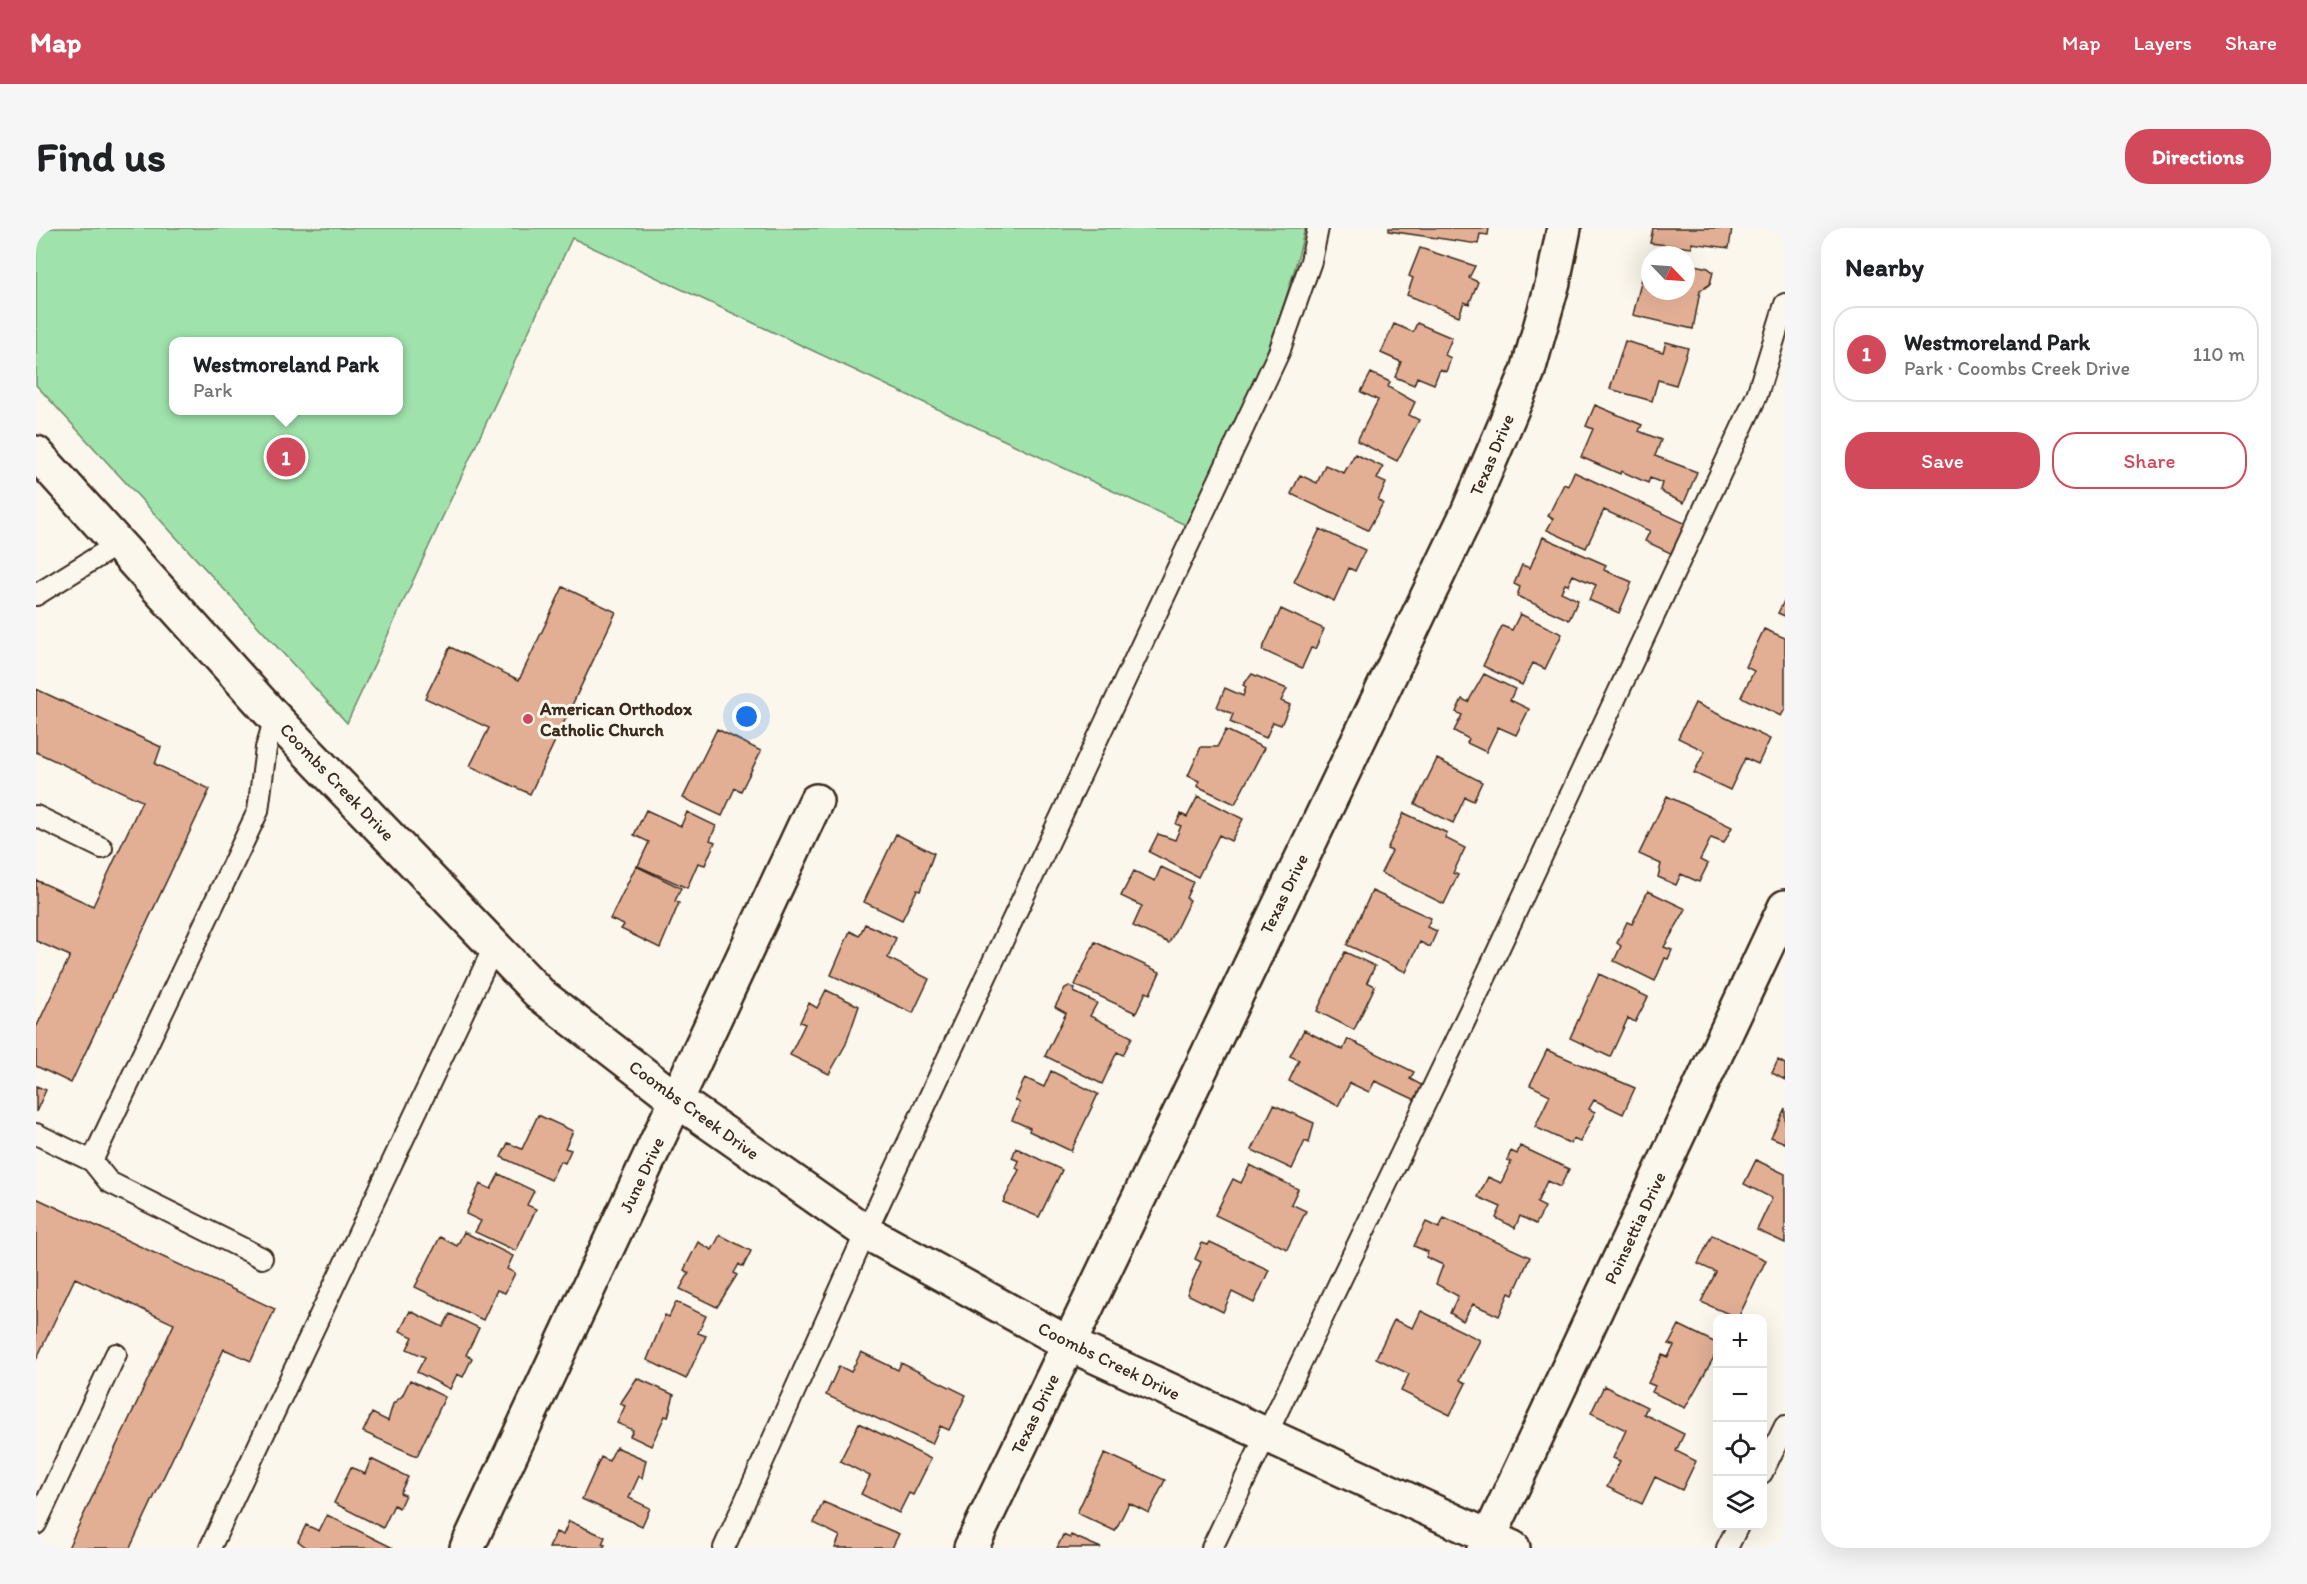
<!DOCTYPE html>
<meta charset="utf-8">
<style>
body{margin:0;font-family:Itim,sans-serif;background:#f6f6f6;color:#202124}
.controls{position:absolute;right:18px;bottom:18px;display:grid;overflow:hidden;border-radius:12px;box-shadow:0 6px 24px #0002}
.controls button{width:54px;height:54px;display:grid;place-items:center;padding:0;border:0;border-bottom:2px solid #e0e0e0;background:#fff;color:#202124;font:30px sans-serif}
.compass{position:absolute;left:1605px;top:18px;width:54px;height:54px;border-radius:50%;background:#fff;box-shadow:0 6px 24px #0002;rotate:115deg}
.you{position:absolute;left:711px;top:489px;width:21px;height:21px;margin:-15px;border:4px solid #fff;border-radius:50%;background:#1a73e8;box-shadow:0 0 0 9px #1a73e833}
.badge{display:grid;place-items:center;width:39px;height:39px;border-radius:50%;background:#d1495b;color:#fff;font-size:20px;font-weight:700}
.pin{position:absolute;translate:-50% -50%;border:3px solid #fff;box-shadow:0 2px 6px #0006}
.popup{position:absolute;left:133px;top:109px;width:234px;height:78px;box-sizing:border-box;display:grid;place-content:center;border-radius:12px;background:#fff;filter:drop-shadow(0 2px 4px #0005);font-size:20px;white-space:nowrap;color:#757577}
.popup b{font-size:22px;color:#202124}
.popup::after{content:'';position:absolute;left:50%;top:100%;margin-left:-12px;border:12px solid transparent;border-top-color:#fff}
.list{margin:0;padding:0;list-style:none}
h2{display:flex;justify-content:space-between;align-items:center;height:78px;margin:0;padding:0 24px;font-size:26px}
h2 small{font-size:20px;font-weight:400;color:#757577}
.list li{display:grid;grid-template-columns:39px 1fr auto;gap:18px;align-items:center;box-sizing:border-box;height:96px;margin:0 12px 12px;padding:0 12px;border:2px solid #e0e0e0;border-radius:24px}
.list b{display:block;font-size:22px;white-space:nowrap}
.list p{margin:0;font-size:20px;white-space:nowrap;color:#757577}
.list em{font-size:20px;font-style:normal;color:#757577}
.actions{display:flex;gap:12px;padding:18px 24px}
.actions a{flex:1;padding:14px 0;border:2px solid #d1495b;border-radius:24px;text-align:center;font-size:21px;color:#d1495b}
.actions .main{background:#d1495b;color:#fff}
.icon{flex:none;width:33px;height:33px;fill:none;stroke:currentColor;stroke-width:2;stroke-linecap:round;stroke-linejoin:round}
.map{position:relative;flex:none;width:1749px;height:1320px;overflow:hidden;border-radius:24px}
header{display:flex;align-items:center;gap:36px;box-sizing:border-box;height:84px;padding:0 30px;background:#d1495b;color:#fff}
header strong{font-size:28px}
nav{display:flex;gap:33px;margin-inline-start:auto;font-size:21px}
.intro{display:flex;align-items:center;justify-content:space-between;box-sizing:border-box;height:144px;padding:0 36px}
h1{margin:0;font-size:42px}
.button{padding:15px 27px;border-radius:24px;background:#d1495b;color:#fff;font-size:21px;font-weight:700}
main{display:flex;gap:36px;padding:0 36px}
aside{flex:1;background:#fff;border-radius:24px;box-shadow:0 6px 24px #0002}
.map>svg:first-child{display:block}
</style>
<header>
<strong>Map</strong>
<nav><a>Map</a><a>Layers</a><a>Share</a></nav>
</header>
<div class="intro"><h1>Find us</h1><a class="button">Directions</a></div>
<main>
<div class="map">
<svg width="1749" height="1320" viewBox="0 0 1749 1320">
<rect width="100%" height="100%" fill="#fbf7ec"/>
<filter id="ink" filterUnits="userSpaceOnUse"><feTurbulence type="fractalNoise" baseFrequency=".0167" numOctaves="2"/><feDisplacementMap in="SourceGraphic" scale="12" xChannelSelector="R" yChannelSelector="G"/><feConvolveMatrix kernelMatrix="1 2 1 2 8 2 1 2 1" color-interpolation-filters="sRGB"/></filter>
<g filter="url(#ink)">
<path fill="#9fe2ac" stroke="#6d8665" stroke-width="1.5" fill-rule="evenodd" d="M0,0H1269C1246,105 1198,202 1156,300L536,10L311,495L0,157ZM138,113H362V182H138Z"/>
<path fill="#e2af95" stroke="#3b2a1e" stroke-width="1.5" d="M1353,0H1453L1452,7L1444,6L1442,16L1353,3Z
M1617,0H1696L1693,20L1656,15V20L1614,15Z
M1384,20L1439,38L1433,50L1442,54L1433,76L1428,74L1423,88L1371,67L1377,50L1373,48Z
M1650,35L1672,40L1677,44L1674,56L1664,63L1657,101L1597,87L1608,42L1614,43V63H1650Z
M1381,95L1416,110L1409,127L1415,130L1410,144L1404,141L1398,156L1381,149L1378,157L1359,149L1365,134L1345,125L1358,96L1377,104Z
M1589,113L1627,124L1630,114L1652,120L1640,157L1622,152L1616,173L1574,161Z
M1335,145L1354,154L1352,159L1379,174L1373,187L1383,192L1361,233L1321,213L1342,172L1325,164Z
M1559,177L1606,197L1603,203L1625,212L1619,228L1661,244L1648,275L1629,266L1624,262L1626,255L1614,250L1612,255L1585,243L1584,246L1545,229L1557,201L1550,198Z
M1319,226L1347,239L1341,251L1350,255L1342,272L1347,275L1332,302L1255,266L1264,247L1281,255L1289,237L1308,245Z
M1538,244L1657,299L1643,329L1609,313L1614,303L1568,282L1550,320L1511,302L1517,291L1512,288L1528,256L1532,258Z
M1284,301L1329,322L1319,343L1313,340L1298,373L1258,354Z
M1507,309L1570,337L1568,342L1596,354L1583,385L1553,372L1560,357L1537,347L1532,357L1529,356L1525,364L1542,372L1533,392L1481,368L1484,359L1478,356L1486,337L1494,340Z
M527,359L580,384L494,566L434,538L453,500L389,470L414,419L483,452Z
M1749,371V388L1742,385Z
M1245,381L1288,401L1279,421L1275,420L1266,440L1226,422Z
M1484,386L1526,406L1509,441L1497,435L1486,457L1447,438L1466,398L1476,402Z
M1728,401L1749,410V481L1745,488L1705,469L1718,443L1710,439Z
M1216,446L1251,461L1245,473L1254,477L1245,497L1237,494L1230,510L1194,494L1197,486L1181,479L1189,460L1207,468L1210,459L1207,457Z
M1448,446L1479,461L1474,472L1493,481L1480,507L1462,499L1450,524L1431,515L1433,511L1418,503L1426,487L1420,484L1426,471L1432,474Z
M0,461L125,519L119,536L174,561L35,855L0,838V800L34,728L0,713V652L57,678L106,573L0,524Z
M1659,475L1734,511L1722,536L1709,530L1694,562L1658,545L1669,523L1642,510Z
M681,501L725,523L705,563L699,560L686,588L647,570Z
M1190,502L1228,520L1199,576L1161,558L1163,553L1152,548L1165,519H1181Z
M1401,531L1446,554L1437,573L1429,569L1417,595L1379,576Z
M1162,568L1207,591L1195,613L1183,607L1162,649L1113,624L1122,606L1139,612L1145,598L1140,596L1145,586L1151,589Z
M1631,568L1696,599L1688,615L1675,610L1664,632L1672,636L1663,654L1645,646L1640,657L1622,649L1625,636L1603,626Z
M610,582L645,598L651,584L680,598L674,612L679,614L669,637L662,635L651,660L602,638L613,614L598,607Z
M1368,585L1411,605L1409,610L1429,620L1417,645L1422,647L1408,676L1345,645L1356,623L1351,621Z
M860,606L898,625L884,663L881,662L866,692L828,674Z
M600,638L645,660L639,673L643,675L624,720L585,701L588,697L574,691Z
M1125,639L1157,654L1150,670L1154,672L1133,715L1097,698L1106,678L1085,668L1098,643L1119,653Z
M1336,663L1395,690L1391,699L1401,703L1394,719L1384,714L1370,744L1311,717Z
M1612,663L1650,681L1628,719L1636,722L1632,731L1629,730L1619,753L1578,733L1585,718L1581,715L1591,694L1596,696Z
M829,696L860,710L852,730L893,751L877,785L795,747L814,703L823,708Z
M1059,714L1124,744L1114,766L1110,764L1100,785L1039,757Z
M1309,724L1339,738L1331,754L1339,758L1318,802L1281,783Z
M1563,746L1612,769L1599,794L1592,790L1574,829L1534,810Z
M1033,758L1039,761L1038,764L1061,775L1054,788L1096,809L1087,827L1081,824L1066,856L1009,828L1030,785L1019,779L1029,760Z
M790,762L823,778L810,816L793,846L754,827L769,796L764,794L773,775L781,780Z
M1268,802L1307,822L1312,811L1378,844L1374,851L1393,861L1386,875L1339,853L1333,864L1314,855L1302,878L1253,853L1263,832L1254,828Z
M1511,822L1599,860L1587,886L1558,872L1553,881L1559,884L1544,914L1537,911L1535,916L1499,899L1514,867L1494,857Z
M1742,832L1749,836V852L1736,845Z
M1015,843L1062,866L1035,923L993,903L994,900L976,892L984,875L979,872L989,850L1008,859Z
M0,858L10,862L0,884Z
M1238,877L1278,895L1273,915L1269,913L1256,941L1216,922Z
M1749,880V915L1735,909Z
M502,887L537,903L529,920L535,922L529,935L524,933L515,952L465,929L472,915L486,921Z
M1484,918L1533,941L1524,959L1511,953L1501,975L1509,979L1500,996L1484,988L1479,1000L1460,990L1465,979L1442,969L1452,949L1465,955L1475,934L1471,932L1475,923L1481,926Z
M980,920L1026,942L1003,989L967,974L983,942L980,940L983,933L976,930Z
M1720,932L1749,946V1015L1721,1002L1736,970L1708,956Z
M1214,937L1262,961L1255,976L1270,983L1251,1021L1179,987L1197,951L1205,955Z
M463,946L498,963L491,977L500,981L480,1023L439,1004L445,993L430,986L444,956L455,961Z
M0,970L239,1081L215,1133L188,1121L94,1320H32L138,1096L39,1050L0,1132Z
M1408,990L1494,1029L1477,1067L1473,1065L1463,1088L1437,1076L1427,1093L1414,1085L1422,1068L1400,1056L1407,1037L1390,1029L1392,1024L1378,1018L1390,994L1403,1000Z
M428,1004L477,1028L471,1041L479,1045L469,1065L461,1062L447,1092L379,1059L404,1009L421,1018Z
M684,1007L715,1023L707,1039L703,1036L698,1045L701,1047L681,1079L644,1061L653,1045L648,1042L662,1014L676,1022Z
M1676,1007L1730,1032L1702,1090L1665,1074L1680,1044L1662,1036Z
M1174,1014L1233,1042L1218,1075L1196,1064L1187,1084L1151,1066L1165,1034L1159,1031L1166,1015L1172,1017Z
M640,1074L670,1088L662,1105L670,1108L650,1151L611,1132L629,1087L633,1089Z
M374,1083L407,1099L414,1086L443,1100L430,1127L436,1130L427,1149L421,1146L414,1161L381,1144L389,1129L371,1121L377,1109L364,1103Z
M1385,1083L1444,1112L1424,1152L1430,1155L1414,1187L1365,1163L1373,1146L1340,1130L1358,1092L1377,1100Z
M1643,1097L1682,1116V1122L1649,1180L1616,1164L1619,1158L1612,1155L1626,1127L1632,1129L1638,1118L1633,1116Z
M825,1124L862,1142L865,1135L930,1167L913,1202L904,1198L896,1216L790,1167L803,1138L815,1144Z
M601,1150L638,1167L632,1189L629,1188L615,1218L594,1208L597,1202L581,1195L589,1178L584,1176Z
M374,1152L409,1169L381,1228L327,1204L336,1185L352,1193L357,1176L366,1168Z
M1568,1158L1611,1179L1608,1186L1648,1206L1640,1223L1660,1233L1646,1262L1619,1249L1606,1276L1571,1259L1584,1233L1577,1230L1590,1202L1555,1185Z
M823,1195L895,1231L877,1267L873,1265L863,1285L825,1266L834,1248L804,1233Z
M580,1219L610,1232L606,1250L603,1248L593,1270L614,1280L606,1298L546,1271L565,1229L573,1233Z
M1069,1225L1129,1252L1113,1285L1093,1275L1079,1303L1041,1285Z
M335,1231L372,1249L364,1265L369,1267L363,1280L358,1277L347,1300L298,1275L315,1239L329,1246Z
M787,1274L863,1306L856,1320H799L804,1308L778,1295Z
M291,1287L357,1320H271L262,1313L270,1297L283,1303Z
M533,1293L569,1309L566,1316L569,1317L567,1320H513L520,1304L527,1307Z
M1027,1307L1034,1310L1035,1307L1065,1320H1021Z"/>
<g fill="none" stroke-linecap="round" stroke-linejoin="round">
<g stroke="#3b2a1e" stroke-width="24">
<path id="lane" d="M0,367L82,316
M0,588L66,620
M0,906L56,933L222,583L230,520L239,490
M56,933L73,954L226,1030
M1726,1245L1749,1198
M0,1296L80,1126
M174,1320L458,719
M688,1320L830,1004L1243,124L1275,33L1282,0
M1176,1320L1435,780L1721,167L1749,76
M1691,1320L1702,1298"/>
</g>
<g stroke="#3b2a1e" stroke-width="38">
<path id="street" d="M0,225L239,490L505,767L641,872L830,1004L1033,1116L1477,1320
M431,1320L780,573
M935,1320L1432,284L1492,143L1517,54L1528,0
M1448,1320L1749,679"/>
</g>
<use href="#lane" stroke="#fbf7ec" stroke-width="20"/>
<use href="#street" stroke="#fbf7ec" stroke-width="33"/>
</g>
</g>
<circle fill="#d1495b" stroke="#fbf7ec" stroke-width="2" cx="492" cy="491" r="6"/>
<g text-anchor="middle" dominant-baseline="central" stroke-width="6" stroke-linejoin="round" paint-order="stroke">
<g font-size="18" fill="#3b2a1e" stroke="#fbf7ec">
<text transform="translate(1456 227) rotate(-67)">Texas Drive</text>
<text transform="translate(301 554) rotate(46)">Coombs Creek Drive</text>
<text transform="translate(1248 666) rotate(-64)">Texas Drive</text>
<text transform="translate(658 882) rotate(36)">Coombs Creek Drive</text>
<text transform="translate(606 947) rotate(-65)">June Drive</text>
<text transform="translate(1599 1000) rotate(-65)">Poinsettia Drive</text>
<text transform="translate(1073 1133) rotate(26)">Coombs Creek Drive</text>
<text transform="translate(999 1186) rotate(-64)">Texas Drive</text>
</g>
<g font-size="18" font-weight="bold" fill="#3b2a1e" stroke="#fbf7ec" text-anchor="start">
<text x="504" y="481">American Orthodox<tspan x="504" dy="21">Catholic Church</tspan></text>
</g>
</g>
</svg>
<div class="controls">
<button>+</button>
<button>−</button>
<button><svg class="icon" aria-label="locate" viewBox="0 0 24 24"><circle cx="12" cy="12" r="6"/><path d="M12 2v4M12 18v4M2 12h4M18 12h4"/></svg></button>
<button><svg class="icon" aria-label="layers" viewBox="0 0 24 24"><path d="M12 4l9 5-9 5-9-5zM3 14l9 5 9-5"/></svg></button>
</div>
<svg class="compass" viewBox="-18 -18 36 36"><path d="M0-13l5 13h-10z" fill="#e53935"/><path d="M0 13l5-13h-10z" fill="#757577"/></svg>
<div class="you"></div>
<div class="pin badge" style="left:250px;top:229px">1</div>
<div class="popup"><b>Westmoreland Park</b>Park</div>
</div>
<aside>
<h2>Nearby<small></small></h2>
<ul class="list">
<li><span class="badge">1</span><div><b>Westmoreland Park</b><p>Park · Coombs Creek Drive</p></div><em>110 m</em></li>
</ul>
<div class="actions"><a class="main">Save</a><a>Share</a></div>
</aside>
</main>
